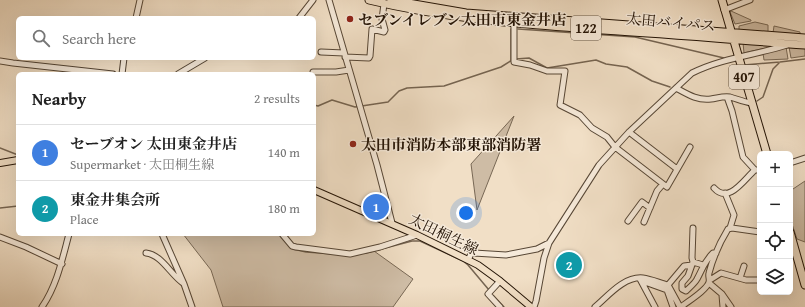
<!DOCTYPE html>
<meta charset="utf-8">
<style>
body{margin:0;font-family:"Gentium Book Plus","Noto Serif JP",serif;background:#f2f2f2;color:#222}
.controls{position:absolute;right:12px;bottom:12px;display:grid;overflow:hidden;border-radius:6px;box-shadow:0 4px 16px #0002}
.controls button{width:36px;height:36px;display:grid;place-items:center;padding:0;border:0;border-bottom:1px solid #e0e0e0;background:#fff;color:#222;font:20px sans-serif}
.you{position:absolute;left:466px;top:213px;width:14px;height:14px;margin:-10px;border:3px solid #fff;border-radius:50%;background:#1a73e8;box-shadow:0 0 0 6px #1a73e833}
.badge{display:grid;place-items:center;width:26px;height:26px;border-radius:50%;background:#0f766e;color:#fff;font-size:13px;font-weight:700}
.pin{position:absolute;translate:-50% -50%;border:2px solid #fff;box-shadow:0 1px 4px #0006}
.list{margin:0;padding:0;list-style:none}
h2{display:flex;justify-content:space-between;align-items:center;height:52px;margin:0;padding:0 16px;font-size:17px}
h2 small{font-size:13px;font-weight:400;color:#767676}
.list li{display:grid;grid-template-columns:26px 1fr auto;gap:12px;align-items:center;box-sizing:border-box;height:56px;padding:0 16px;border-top:1px solid #e0e0e0}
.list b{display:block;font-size:15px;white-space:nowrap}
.list p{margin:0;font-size:13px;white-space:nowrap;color:#767676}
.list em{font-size:13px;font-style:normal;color:#767676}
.icon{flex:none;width:22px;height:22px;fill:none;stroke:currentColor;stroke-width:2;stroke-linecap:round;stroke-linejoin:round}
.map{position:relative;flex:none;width:805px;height:307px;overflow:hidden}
.search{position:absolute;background:#fff;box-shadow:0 4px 16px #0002;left:16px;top:16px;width:300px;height:44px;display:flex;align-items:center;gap:10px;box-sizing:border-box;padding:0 14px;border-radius:6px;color:#767676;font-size:15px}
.panel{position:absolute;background:#fff;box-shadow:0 4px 16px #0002;left:16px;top:72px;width:300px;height:164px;border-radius:6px}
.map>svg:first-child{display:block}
</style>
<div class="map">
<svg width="805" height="307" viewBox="0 0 805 307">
<rect width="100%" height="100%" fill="#f1dfc6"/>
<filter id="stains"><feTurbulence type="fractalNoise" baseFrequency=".005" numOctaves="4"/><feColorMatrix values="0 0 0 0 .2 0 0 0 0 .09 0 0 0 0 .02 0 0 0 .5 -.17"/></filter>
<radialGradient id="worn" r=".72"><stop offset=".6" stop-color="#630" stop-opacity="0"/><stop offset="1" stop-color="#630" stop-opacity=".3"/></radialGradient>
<path fill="#cebca5" stroke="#786855" d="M731,11L751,20V21L735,24L730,12Z
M755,22L768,25V32L739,30V26Z
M774,26L800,32V35L773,33Z
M743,43L774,46L744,53Z
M786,47L788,59L764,60L763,53Z
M789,47L805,48V56L791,58Z
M514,116L477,210L471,164Z
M805,181V242L797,239L790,218V191Z
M183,234H279L294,249L350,256L374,251L413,279L393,307H223L211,270Z"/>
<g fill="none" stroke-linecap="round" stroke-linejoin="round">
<path stroke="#756451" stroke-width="1.5" d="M511,29V60
M518,29L635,37L724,58
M516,59L529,58L547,68L596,60L606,64L627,67L652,81L670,87
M744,65L780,62L805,59
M757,101L763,97L773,69L779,63
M314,105L318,106L332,100L355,107L388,102L399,91L407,88L444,86L501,67L512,60
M0,148L18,155
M0,208L18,206
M293,249L306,252L334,254
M366,253L412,241H420L463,261L468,265L489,290
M491,293L504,307"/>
<g stroke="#564635" stroke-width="7">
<path id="minor" d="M329,0L377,165L392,223
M724,10L750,0
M136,18L140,0
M299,18L313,0
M514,23V62L530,65L547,71H565L560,105L580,115L592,128L607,137L615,147L667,187L690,147
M321,52L344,53
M345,57L369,58L370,56L372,29L384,32L385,30L382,19L384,4
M0,61L13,63L113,74
M313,72H336L349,70
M122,74L124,58
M178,74L205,58
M676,88C687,94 698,101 711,99C718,98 723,96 730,97C737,99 744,102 751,103
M727,97L732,111L743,157L755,170
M629,132L677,169
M790,163L805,158
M714,188C729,205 745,178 755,170H760
M725,193L734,215L730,228
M628,221L642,202L650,208
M644,222L657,191L663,184
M693,228L692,258L693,262
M162,234L184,284L192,307
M282,234L292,246L296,247L350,254L380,247L417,235
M0,237L26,247L62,264
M146,253C162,255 170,274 183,283
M468,260L471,254L474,253L506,255L537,249L549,243
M703,265L693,262L688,276L682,283V289L686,291C690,287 695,283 697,279C703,268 704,262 713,253H716
M740,278L744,266
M640,279L655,307
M710,280L721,273L746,280H760
M500,281L488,294L500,307
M642,281L667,290L673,307
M709,283L722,294L731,307
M668,285L684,266L692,265
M722,295L723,307
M42,307C57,285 62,260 69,234
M534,307L536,301L544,258L549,243L599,165L629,132L692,73C722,58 756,55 787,45
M595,307C608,296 624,276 643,278C651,279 660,283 668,285L680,307
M681,307C687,302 707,290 709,282C710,279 708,276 709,273C713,258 720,242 728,229L732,228L760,232"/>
</g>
<g stroke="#231305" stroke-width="8">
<path id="major" d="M0,163L18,160
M314,190L417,235L468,260L478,265L500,281L531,307"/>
</g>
<g stroke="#231305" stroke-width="9">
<path id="highway" d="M369,0C447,19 523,24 603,30C670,34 738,40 805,45
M391,0L466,13L805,38
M722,0L767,154
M790,232L805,285"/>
</g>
<use href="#minor" stroke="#f6eada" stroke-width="5"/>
<use href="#major" stroke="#f1dfc6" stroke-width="6"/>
<use href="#highway" stroke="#f1dfc6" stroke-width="7"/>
</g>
<g fill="#8f2418" stroke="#f6eada" stroke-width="1.5">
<circle cx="350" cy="19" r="4"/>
<circle cx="353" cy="144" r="4"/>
</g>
<g text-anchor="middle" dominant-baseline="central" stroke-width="3" stroke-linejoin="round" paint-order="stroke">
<g fill="#f6eada" stroke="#625445" stroke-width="1">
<rect x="571" y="16" width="30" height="24" rx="3"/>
<rect x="729" y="65" width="30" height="24" rx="3"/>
</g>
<g font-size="14" font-weight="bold" fill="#231305">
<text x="586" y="28">122</text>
<text x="744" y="77">407</text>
</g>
<g font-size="15" font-weight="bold" fill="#231305" stroke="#f6eada" text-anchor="start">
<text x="358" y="19">セブンイレブン太田市東金井店</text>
<text x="361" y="144">太田市消防本部東部消防署</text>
</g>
<g font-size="15" fill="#231305" stroke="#f6eada">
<text transform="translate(671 22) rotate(5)">太田バイパス</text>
<text transform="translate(444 234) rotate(26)">太田桐生線</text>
</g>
</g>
<rect width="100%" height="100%" filter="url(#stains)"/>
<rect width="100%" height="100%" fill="url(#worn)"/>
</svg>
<div class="controls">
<button>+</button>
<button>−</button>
<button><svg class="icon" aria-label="locate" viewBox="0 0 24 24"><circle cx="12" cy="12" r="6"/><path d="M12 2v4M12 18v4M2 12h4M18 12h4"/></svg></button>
<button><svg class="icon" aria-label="layers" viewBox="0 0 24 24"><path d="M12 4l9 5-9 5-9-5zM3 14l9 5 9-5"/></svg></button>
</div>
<div class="you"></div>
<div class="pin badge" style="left:376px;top:207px;background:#3f7fe0">1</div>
<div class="pin badge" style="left:569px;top:265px;background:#0f9aa8">2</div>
<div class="search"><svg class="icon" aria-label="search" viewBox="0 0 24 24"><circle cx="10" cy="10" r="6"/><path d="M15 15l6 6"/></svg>Search here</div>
<section class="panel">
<h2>Nearby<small>2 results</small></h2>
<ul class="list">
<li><span class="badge" style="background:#3f7fe0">1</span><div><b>セーブオン 太田東金井店</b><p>Supermarket · 太田桐生線</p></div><em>140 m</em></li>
<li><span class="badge" style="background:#0f9aa8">2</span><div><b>東金井集会所</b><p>Place</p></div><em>180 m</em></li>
</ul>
</section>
</div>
